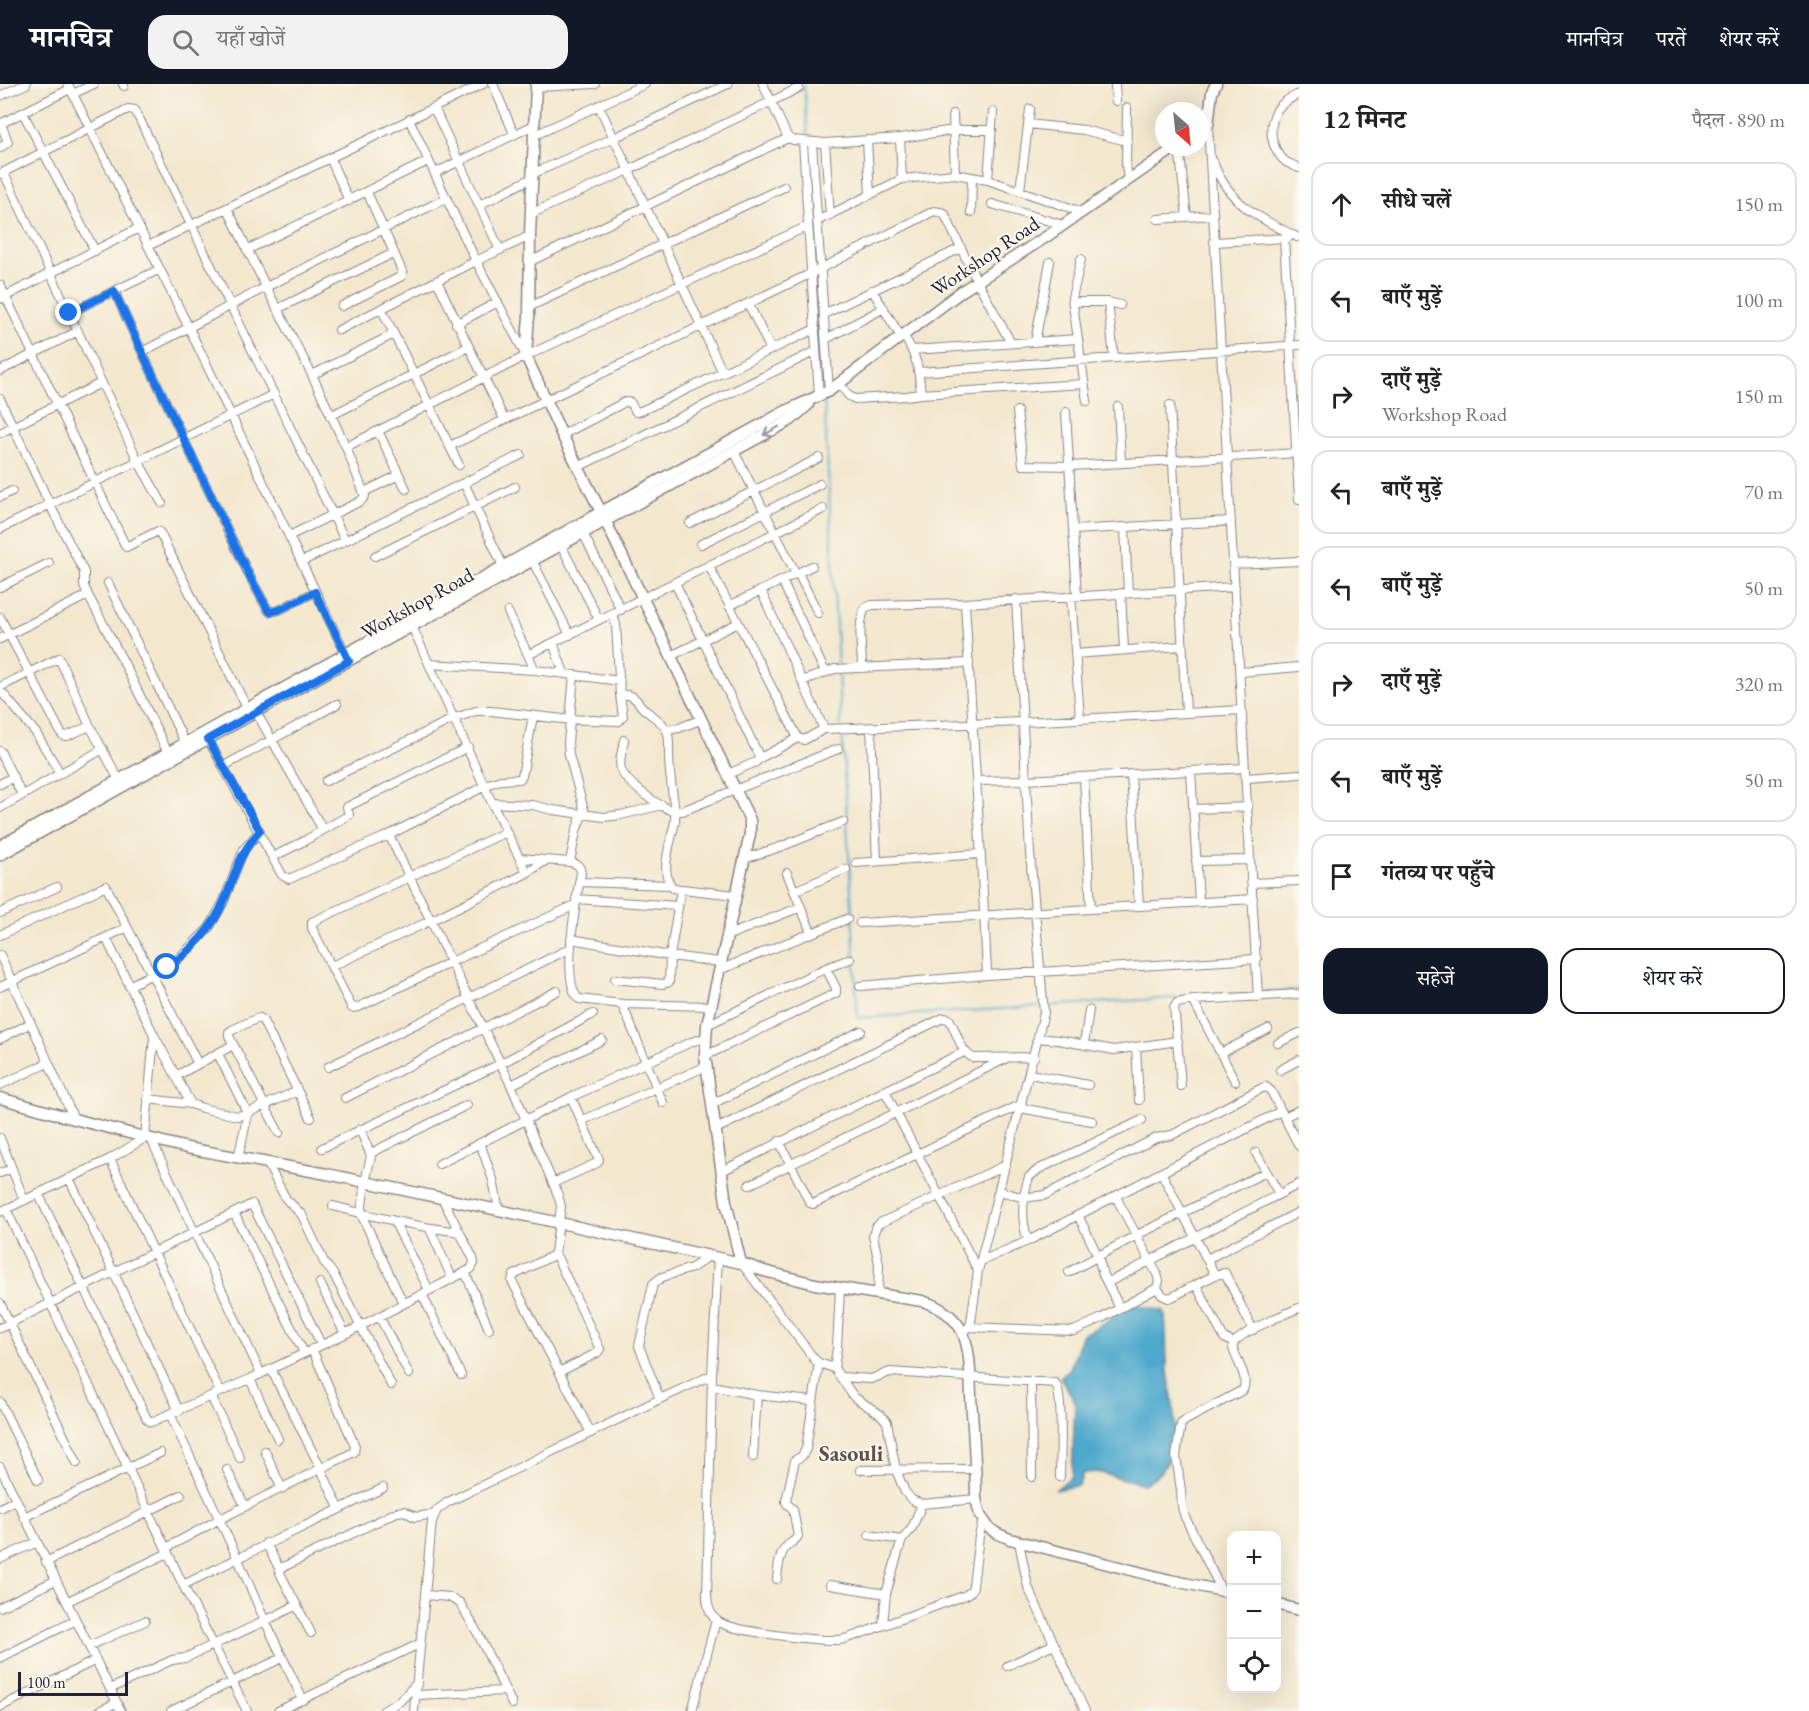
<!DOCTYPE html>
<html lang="hi">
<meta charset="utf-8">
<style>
body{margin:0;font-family:"EB Garamond","Noto Serif Devanagari",serif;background:#f2f2f2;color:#222}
.controls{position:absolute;right:18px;bottom:18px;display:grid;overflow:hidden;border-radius:12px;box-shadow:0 6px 24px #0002}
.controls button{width:54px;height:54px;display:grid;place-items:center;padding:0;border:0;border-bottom:2px solid #e0e0e0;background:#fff;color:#222;font:30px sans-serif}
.compass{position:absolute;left:1155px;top:18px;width:54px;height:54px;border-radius:50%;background:#fff;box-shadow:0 6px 24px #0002;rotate:153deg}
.scale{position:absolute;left:18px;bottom:15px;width:110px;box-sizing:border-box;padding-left:6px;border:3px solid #22223b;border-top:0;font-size:16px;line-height:21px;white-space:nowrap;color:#22223b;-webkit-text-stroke:4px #fbf7ec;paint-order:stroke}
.stop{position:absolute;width:18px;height:18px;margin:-14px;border:4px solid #1a73e8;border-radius:50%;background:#fff}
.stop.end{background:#1a73e8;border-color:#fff;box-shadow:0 2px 6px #0008}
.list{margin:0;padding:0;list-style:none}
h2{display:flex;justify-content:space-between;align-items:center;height:78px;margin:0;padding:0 24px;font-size:26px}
h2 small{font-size:20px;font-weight:400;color:#767676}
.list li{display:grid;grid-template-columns:39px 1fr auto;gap:18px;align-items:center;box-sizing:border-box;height:84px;margin:0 12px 12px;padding:0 12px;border:2px solid #e0e0e0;border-radius:18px}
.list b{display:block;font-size:22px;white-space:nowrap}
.list p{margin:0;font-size:20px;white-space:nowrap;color:#767676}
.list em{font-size:20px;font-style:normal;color:#767676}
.actions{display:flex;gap:12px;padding:18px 24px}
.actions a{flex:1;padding:14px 0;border:2px solid #111827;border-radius:18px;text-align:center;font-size:21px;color:#111827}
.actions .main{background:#111827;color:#fff}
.icon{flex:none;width:33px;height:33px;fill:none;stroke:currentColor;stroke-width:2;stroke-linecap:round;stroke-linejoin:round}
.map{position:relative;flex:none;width:1299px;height:1627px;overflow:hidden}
header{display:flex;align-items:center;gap:36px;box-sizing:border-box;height:84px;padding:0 30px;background:#111827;color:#fff}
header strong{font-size:28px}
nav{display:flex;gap:33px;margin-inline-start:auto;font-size:21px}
.search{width:420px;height:54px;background:#f2f2f2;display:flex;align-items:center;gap:15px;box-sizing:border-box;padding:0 21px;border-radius:18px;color:#767676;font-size:22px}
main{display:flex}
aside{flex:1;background:#fff}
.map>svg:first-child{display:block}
</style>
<header>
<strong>मानचित्र</strong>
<div class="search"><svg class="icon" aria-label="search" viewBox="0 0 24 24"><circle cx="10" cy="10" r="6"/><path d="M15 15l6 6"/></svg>यहाँ खोजें</div>
<nav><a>मानचित्र</a><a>परतें</a><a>शेयर करें</a></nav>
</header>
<main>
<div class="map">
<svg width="1299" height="1627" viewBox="0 0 1299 1627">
<rect width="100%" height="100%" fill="#fbf7ec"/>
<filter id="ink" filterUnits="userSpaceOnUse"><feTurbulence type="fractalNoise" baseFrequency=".0167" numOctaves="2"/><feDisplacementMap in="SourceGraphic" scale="12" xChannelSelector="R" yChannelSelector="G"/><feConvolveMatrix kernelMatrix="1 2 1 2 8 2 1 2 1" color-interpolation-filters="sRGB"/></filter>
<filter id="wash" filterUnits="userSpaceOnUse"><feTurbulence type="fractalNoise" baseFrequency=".008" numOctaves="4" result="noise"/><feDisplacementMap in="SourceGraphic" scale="24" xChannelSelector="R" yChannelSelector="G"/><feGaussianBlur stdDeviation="1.35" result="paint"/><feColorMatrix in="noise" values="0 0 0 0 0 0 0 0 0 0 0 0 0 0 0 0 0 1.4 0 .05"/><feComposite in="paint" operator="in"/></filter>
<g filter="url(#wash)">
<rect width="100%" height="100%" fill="#f3e7cd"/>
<path fill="#4ea8cc" stroke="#386584" stroke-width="1.5" d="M1132,1220L1164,1227C1168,1247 1165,1266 1168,1287C1172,1318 1184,1358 1162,1386C1158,1392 1150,1396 1143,1400L1097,1388L1083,1389L1079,1401L1055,1406L1072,1392L1075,1317L1060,1293L1069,1287L1083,1250L1096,1244Z"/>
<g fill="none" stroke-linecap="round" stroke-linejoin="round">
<path stroke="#4ea8cc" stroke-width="2" d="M804,0L808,55
M808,61L816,184
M817,189L824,307
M824,312L838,582
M838,588L841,642
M842,648L858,934L1191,913
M1266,908L1299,906"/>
</g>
</g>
<g filter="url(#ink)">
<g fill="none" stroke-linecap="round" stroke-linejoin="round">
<g stroke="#8a8484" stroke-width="10">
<path id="street" d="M68,0L189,244L347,573
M123,0L124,2
M493,0L514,50
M763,0L788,54L793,56L825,59L900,54L954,46H992
M1115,0L1116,17
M536,3L595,0
M73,10L94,0
M1299,10C1291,14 1282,18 1277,26C1267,43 1271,66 1286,78C1290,80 1295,82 1299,84
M0,12L26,0
M599,22L723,289
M434,24L500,166
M1127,24L1126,81L1128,96
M23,29L95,167
M953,30L955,90
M409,35L476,177L525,270
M0,40L70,5
M1028,40L1084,46L1127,57
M1208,41L1258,913
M533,52L645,0
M867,56L870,111
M803,58L819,312
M812,59L829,307
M825,59L830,131
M1179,63L1187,133
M0,64L8,58L1,40
M330,74L349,117
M1213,78C1228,119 1260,135 1297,153
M4,89L138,377L162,419
M435,89L534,41
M0,90L128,25L135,26L345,456
M532,90L614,54L728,0
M902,95L955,90L988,96L1082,128
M988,96L993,28
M1020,106L1030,25
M992,120L1063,141
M479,121L532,94
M227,124L266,203L312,291L346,363L365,412L361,417L289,452
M971,128L972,93
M530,130L629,86L799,4
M1158,135L1213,131
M817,137L902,95L900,54
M1284,154L1299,415
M1214,158L1288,154
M148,162L483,0
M247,166L428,77
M1081,175L1072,214L1087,317
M529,178L788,54
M437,197L504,335
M0,201L126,463L158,447L160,449L247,624
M872,206L901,253
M114,207L142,268L250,493L267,524L270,528L279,526L315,508
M0,215L139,144
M1073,218H1108L1120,221
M1108,218L1114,274
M748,219L771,266
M342,222L402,192V187L367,108
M529,223L784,103
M277,225L394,169
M382,226L459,381
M69,229L160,185
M824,230L961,164
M456,240L498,218
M339,246L476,177L530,152
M826,255L884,224
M1035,258L1050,178
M913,266L1078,255
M142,268L266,203L447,114
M0,287L78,247
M919,288L1299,261
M312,291L394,250
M839,299L849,312L855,315L906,312L921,310C919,286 917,271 903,251
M921,310L1084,300
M0,315L50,421L84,488V502L88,511L123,577L168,669
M1170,321L1186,629
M1118,323L1121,379
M1017,327L1023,381L1070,382L1299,369
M1066,328L1077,512
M330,332L468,263
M378,347L406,405
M0,349L101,299
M562,351L625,318H630L636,328L641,327L815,245
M450,362L818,186L934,127L944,129L977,197L1011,259
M346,363L526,272L808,142
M734,367L796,490
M578,383L816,267
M464,399L503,482
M364,408L399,391
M0,413L12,407
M690,439L819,374
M1125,443L1128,509
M0,445L274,310
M1073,446L1231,437
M583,449L621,526
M701,460L820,400
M561,461L599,536
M375,472L515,403
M532,476L570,551
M301,478L521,371
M1233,480L1299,477
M709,482L798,654
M798,489L818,529
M782,497L825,588
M108,499L185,659
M675,499L760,674L756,678L728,690
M0,503L49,479
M761,507L824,645L1023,638L1242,626
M1121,509L1124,566
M1071,512L1080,634
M965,519C972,643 982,766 987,891
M729,522L812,482
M508,528L535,586
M0,533L61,649L64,652H67L90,642L119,696
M410,538L492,719L527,789
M0,555L88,511
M553,559L564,589
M1075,570L1182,562
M528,571L823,425
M671,572L738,539
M429,580L535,586L620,597
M862,584C862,564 857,542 865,524L872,521L965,519L1235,503
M1240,588L1299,583
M802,597L835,585L969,579
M0,603L59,574L90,642
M0,606L36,649L60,689
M620,611C636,609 635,617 645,626C652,632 662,637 666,645C670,652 669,660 669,668C669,680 670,692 672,705C673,715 676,727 675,737C672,756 658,788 673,804L736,811
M256,628L323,746
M871,644L877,777
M667,646L679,644L700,636
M208,655L282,791L289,795L389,751L491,699L501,696L520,695L522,692L533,632
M624,656C623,665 618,677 621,685C624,698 660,723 673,727C677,728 678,727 682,727L838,665
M0,667L22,711
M760,674L798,654L804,656L824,645
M224,682L337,620
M1191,687L1199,818
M1131,690L1139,822
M1084,693L1091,825
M1246,694L1299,690
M326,697L455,634L476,627H491L563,635L619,637L623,632L620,611L616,540L612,530
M977,697L1026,696L1245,684
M0,700L13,693
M492,719L532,721L553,726L604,733L621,731L662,721
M0,724L103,665
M1193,725L1248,723
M506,748L312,838V844L352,924L359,923L451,878L575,821
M389,751L511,1001L558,1111L561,1122L555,1169L552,1172L514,1191L512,1197L591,1349
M273,773L306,756L349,731L347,723L468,663
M520,774L570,778C577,780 580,781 581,789C577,812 560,899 579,915L622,920L711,922
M744,775L780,763L843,738
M1196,777L1250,776
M570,778L576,747L584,726L569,671L568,659L574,591
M856,779L980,770
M787,789L811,848
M579,798L670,801
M1252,799L1299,797
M794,807L846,785
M576,815L678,822
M0,829L57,803
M860,839L1253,815
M0,851L106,802L198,980
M726,852L801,823
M106,854L154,951L191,1020L202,1024L237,1032L243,1031L297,1007
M571,855L670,872L720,878
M0,871L74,1035
M332,882L430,837L527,789L545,777
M719,886L847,835
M615,895L663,900L669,898L670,872L681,805
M129,902L175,878L209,844L223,819L244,765L260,747
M860,902L987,891L1257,875
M0,903L126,844
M1193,916L1235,997
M622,920L663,1019
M707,941L826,884L850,875
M1038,954L1058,956L1114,966L1178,957
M0,955L31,939
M1278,959L1299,949
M1084,960L1089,926
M1136,963L1139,1016
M1221,969L1268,945
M218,970L248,1030L238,1074
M705,972L836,909V904L826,884
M328,983L571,864
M1280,986L1299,976
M1030,990L1088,1001
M176,992L233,961
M0,1001L48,979
M511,1001L602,956
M1181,1002L1175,932L1174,924L1177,919L1193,916L1299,910
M885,1007L978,1187
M345,1014L557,907
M148,1015L191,1020
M712,1020L861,947
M1020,1024L1092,1037
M1284,1033L1299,1026
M581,1037L707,982
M360,1045L371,1072L365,1098L361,1130L403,1219
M716,1045L943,934L949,935C957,947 960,969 974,974L1034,973
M279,1049L229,952V948L232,946L256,935L260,934L263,937L311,1034
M0,1054L24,1116
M151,1055L261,1290
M779,1057L810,1119L813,1120L1022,1020
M480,1059L493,1096L499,1126
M322,1064L500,980L593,930
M371,1069L467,1021
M1256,1069L1279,1110
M110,1075L220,1308
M267,1079L286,1115L302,1131L324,1178L334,1191L391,1301
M439,1080L571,1013L691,958L705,954
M722,1087L964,968
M0,1089L11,1085
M1162,1090L1215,1191
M69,1094L179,1327
M553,1099L597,1079L599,1076L571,1013
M749,1101L1007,974
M1000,1107L1024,1114L1045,1111L1156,1054L1172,1051L1262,1004L1266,1003L1271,1007L1299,1062
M38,1109L147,1335L151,1338L250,1295L345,1250L471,1185L474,1179L473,1174L442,1114
M333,1122C375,1133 417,1143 460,1148
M6,1125L183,1501L247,1627
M0,1128L110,1075L145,1054L154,952
M234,1129L304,1269
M1078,1131L1098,1172L1103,1191L1120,1224
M394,1137L429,1206
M430,1145L452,1194
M1028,1157C1021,1136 1022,1114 1029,1093L1039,1085L1142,1036
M555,1169L600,1265L597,1269L559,1288
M718,1173L712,1291L707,1514C708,1523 710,1533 719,1538C734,1548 819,1557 839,1556C845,1555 851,1553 857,1551L966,1511L971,1507L973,1502L979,1452L983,1436
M1207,1175L1299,1128
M981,1177L1028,1157L1281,1027
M742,1180L815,1276L819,1279L834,1284L854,1313L881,1331L887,1338L896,1386L905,1408L912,1416L922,1420L976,1415
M465,1188L489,1245
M1069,1188L1137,1151L1266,1088
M320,1199L345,1250
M1107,1199L1299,1100
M1196,1201L1224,1254L1234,1259
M1157,1204L1162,1211L1168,1214L1172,1213L1215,1191L1225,1189L1253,1246
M422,1210L461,1291
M878,1211L879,1180L873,1151L876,1143L880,1139L1006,1081
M0,1219L77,1379
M379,1232L409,1290
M969,1243L1074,1247L1102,1234L1157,1204L1159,1197L1157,1190L1116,1113
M0,1244L252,1120L321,1260
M963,1249L969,1243L971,1238L978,1187L1044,929L1030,769L1016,515
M834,1284L837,1264L840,1205
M271,1285L321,1385L339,1424
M841,1293L871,1295L890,1288L1055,1299C1064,1310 1060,1375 1060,1393
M250,1295L278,1355
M1031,1297L1032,1393
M712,1302L757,1311L812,1317
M211,1312L240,1374
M660,1315L639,1262L653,1200L662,1193L692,1184L709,1172
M0,1318L38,1396
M170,1330L237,1473L265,1537L303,1616
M265,1367L282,1405
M753,1373L757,1311
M0,1383L121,1627
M227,1386L245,1422
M860,1386L976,1385
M0,1424L16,1416
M24,1433L160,1369
M869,1451L902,1456
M1019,1458L1028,1503L1085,1627
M266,1459L280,1486
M166,1464L218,1436L354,1368L355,1362L312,1265
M0,1475L37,1458
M46,1478L181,1411
M777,1495C778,1485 779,1469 787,1462C792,1457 795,1458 798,1452L793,1425L787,1420L786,1417L795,1376L802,1372L806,1365L819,1279
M183,1501L383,1404
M830,1501L886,1510
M1222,1507L1185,1433L1182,1423L1181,1406L1176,1372L1181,1340L1186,1336L1243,1306C1247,1297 1243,1288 1239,1279C1237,1274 1232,1266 1233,1261C1236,1250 1287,1229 1299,1224
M426,1511L449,1513L460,1519L478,1550L512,1620
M68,1517L168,1469
M0,1523L56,1496
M883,1540L886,1510L899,1465L902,1456L912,1444L922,1420
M311,1549L280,1489L281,1484L397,1428L404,1427L415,1433L435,1430
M89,1562L145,1537
M0,1574L76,1536
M1007,1582L1054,1560
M110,1605L172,1576L185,1574L265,1537L297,1521
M416,1611L505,1607
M0,1623L96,1576
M99,1627L116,1619
M171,1627L282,1574
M278,1627L419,1560
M383,1627L400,1617L417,1599
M414,1627L432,1437L437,1426L448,1418L660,1315L712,1291
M692,1627L716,1536"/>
</g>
<g stroke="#8a8484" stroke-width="13">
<path id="secondary" d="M536,0L530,152L529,232L526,272L562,351L601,428L750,736V750L707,941L705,972L726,1118L741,1179
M1200,47L1208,41L1212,8L1216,0
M0,762L601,428L786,327L829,307L962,207L1049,151L1176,63
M0,771L322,591L791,336L808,321
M0,1014L74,1035L187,1064L327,1090L560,1139L741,1179L764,1187L815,1200L922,1217C939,1222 953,1231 962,1247C971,1267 970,1291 971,1312C973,1346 976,1380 976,1415L980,1431L989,1444L996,1449L1010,1455L1170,1496L1232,1509
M1276,1520L1299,1526"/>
</g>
<use href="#street" stroke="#fff" stroke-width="8"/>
<use href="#secondary" stroke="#fff" stroke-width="10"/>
</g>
<defs><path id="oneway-shaft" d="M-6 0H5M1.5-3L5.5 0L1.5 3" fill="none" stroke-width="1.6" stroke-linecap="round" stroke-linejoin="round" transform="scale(1.5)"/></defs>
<use stroke="#9c9ca7" href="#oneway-shaft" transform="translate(771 347) rotate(152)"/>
</g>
<g fill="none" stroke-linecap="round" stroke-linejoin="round" filter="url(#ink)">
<path stroke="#1a73e8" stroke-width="8" d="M69,229L114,207L142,268L250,493L267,524L270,528L279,526L315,508L349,577L208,655L260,747C238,770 236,790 224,817C213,844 191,868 167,883"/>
</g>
<g text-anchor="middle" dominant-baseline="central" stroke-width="4.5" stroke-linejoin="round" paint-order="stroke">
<g font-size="20" fill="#22223b" stroke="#fbf7ec">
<text transform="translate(985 172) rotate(-34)">Workshop Road</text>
<text transform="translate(417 519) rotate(-29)">Workshop Road</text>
</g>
<g font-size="22" font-weight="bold" fill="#5e5050" stroke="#fbf7ec">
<text x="851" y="1369">Sasouli</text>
</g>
</g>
</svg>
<div class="controls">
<button>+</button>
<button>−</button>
<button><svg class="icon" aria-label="locate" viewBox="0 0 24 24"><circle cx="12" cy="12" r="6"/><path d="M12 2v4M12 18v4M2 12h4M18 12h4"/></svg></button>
</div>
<svg class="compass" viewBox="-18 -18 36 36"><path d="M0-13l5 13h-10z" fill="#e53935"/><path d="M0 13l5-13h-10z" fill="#767676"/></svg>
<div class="scale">100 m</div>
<div class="stop" style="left:167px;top:883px"></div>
<div class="stop end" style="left:69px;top:229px"></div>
</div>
<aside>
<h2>12 मिनट<small>पैदल · 890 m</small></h2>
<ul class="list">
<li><svg class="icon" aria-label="ahead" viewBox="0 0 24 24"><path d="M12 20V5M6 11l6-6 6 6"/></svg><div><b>सीधे चलें</b></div><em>150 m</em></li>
<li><svg class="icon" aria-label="left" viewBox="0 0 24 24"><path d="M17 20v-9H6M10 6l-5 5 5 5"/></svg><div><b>बाएँ मुड़ें</b></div><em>100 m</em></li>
<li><svg class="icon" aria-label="right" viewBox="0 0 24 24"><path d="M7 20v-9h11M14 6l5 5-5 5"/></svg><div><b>दाएँ मुड़ें</b><p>Workshop Road</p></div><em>150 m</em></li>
<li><svg class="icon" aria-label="left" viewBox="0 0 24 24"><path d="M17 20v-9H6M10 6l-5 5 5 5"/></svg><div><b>बाएँ मुड़ें</b></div><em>70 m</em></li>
<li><svg class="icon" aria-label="left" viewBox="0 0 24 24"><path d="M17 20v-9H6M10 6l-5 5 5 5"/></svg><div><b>बाएँ मुड़ें</b></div><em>50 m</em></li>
<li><svg class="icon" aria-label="right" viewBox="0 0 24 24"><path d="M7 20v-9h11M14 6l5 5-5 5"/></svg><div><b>दाएँ मुड़ें</b></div><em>320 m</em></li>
<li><svg class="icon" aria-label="left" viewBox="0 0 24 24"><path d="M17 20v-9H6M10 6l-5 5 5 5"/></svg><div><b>बाएँ मुड़ें</b></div><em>50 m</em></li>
<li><svg class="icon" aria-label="arrive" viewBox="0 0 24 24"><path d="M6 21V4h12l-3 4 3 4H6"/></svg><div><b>गंतव्य पर पहुँचे</b></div></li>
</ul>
<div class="actions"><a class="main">सहेजें</a><a>शेयर करें</a></div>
</aside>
</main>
